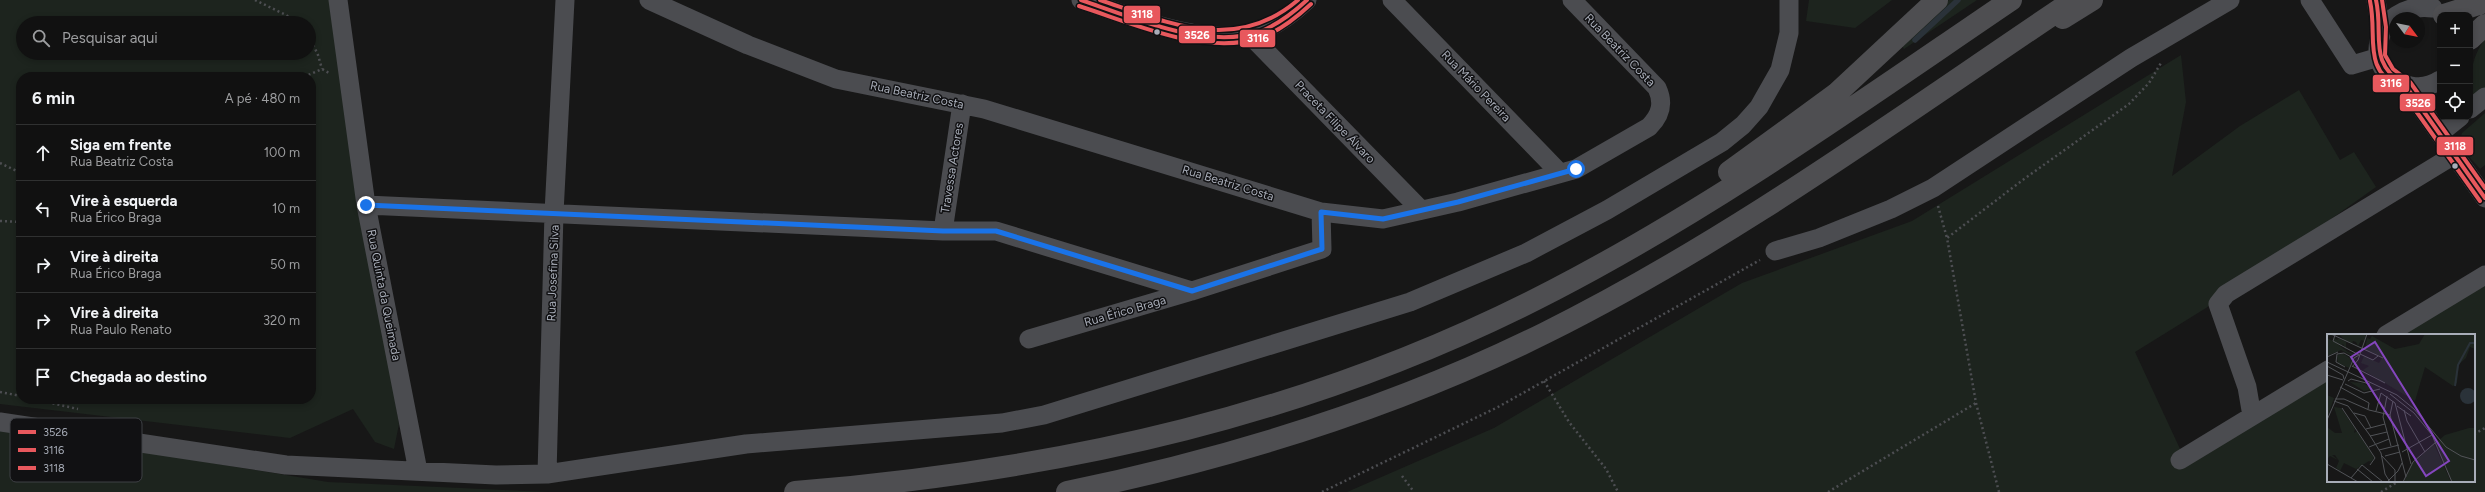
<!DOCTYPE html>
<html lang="pt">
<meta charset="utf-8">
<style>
body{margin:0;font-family:Figtree,sans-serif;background:#1a1a1a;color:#f1f3f6}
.controls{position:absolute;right:12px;top:12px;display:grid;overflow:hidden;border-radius:8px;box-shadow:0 2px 6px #0003}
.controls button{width:36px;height:36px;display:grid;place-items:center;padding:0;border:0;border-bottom:1px solid #303131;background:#111;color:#f1f3f6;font:20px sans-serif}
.compass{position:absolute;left:2389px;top:12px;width:36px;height:36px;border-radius:50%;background:#111;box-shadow:0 2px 6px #0003;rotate:122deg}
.stop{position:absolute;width:12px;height:12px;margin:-9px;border:3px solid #1a73e8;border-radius:50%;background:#fff}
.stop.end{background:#1a73e8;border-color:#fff;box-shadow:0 1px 4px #0008}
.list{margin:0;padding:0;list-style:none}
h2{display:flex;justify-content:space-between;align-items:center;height:52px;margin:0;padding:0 16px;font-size:17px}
h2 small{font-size:13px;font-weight:400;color:#9c9d9f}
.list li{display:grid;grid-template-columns:26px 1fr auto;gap:12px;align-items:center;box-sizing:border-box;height:56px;padding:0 16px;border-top:1px solid #303131}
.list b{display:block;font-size:15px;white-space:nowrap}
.list p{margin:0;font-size:13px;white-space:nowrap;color:#9c9d9f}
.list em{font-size:13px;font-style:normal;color:#9c9d9f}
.icon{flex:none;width:22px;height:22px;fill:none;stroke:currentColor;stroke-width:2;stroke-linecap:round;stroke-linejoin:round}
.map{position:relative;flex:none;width:2485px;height:492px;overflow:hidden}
.search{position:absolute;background:#111;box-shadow:0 2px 6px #0003;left:16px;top:16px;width:300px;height:44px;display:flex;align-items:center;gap:10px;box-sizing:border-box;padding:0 14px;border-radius:22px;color:#9c9d9f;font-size:15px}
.panel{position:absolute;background:#111;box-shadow:0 2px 6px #0003;left:16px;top:72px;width:300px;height:332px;border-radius:16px}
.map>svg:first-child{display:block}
</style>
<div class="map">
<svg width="2485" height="492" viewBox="0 0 2485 492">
<rect width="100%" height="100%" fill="#171717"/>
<path fill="#1d241e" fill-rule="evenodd" d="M0,0H330L399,424L394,449L375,442L353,409L290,438L0,404ZM23,23H309V53H23ZM21,77H311V399H21Z
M1809,0H1892L1855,28L1806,21Z
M1949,0H1977L1904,49L1902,46Z
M2485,39V88L2470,103C2470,79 2470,59 2485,39Z
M2181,55L2186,102L2172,176L2240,126L2299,90L2340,160L2354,152L2376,187L2206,308L2135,352L2181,451L2328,368V481H2474V335H2387L2485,279V492H1347L1494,428L1742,283L1912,221Z
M2485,113V165L2480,169C2472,159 2457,147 2462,133Z
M0,428L328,482L549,492H0Z"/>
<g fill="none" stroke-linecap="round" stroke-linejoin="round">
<path stroke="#2a3239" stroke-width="5.5" d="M1915,40L1958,0"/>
<path stroke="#4d4e52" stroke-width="2.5" stroke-dasharray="2 3" stroke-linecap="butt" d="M255,0L286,15L297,23
M309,36L318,55L322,69
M304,77L322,69L329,73
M0,163L21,173
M1938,206L1947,238
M0,221L21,222
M1544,381L1569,422L1606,469L1618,492
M0,392L21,396
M33,399L78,409
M2474,434L2485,428
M1402,476L1414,492
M1322,492L1498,407L1760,260
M1828,492L1976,403
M1999,492L1976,403L1947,238L2024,179L2129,104L2149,83L2161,63
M2381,492L2399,481"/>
<path stroke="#4b4c50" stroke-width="19" d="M338,0L366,205L418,471
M649,0L748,45L836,79L984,109L1321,212L1383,219L1458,202L1576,169L1649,127C1661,115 1664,103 1657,88L1572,0
M1081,0C1131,16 1197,45 1250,34C1271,30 1292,14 1307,0
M1392,0L1560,173
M2310,0L2352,65L2379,57
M2376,0L2381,31
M2433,8C2373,0 2357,76 2411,86C2421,88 2431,86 2440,80
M1249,34L1421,210
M2405,85L2485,198
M2470,109L2485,97
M2440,133L2460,117
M366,205L943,231H996L1192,291
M943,231L962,104
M1775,251L1819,238L1891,209L1933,188L2131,58L2230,0
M2386,335L2485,275
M1029,339L1192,291L1322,249L1321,212
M2252,416L2247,387L2218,304L2226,294L2454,155
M0,422L286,465L496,475L547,474L746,444L1002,423L1044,415L1410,302L1526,253L1607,210L1722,142L1743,125L1759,107L1780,70L1789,33V0
M2180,460L2328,370
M547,474L554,213L565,0"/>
<path stroke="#4e4e51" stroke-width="22" d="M2444,15L2485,2
M2063,18L2092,0
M2470,39L2485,25
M1729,172L1836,94L1937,0
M795,492C1063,470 1313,415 1554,290C1714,207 1862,101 2011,0
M1067,492C1232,458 1394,408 1545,333C1732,240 1901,116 2074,0"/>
<g stroke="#111113" stroke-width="7">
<path id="bus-1" d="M1081,0C1132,17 1205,50 1259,32C1277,25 1293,13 1307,0
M2376,0C2384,35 2367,63 2405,85L2485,198"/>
</g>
<g stroke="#111113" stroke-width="7">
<path id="bus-2" d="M2370,1C2378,38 2361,67 2401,90L2480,201
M1079,6C1132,23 1204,56 1260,38C1280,31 1296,18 1311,4"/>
</g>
<g stroke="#111113" stroke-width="7">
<path id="bus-3" d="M1100,0C1169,23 1235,54 1298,0
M2382,0L2386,27L2385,55L2393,69L2410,82L2485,188"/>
</g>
<use href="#bus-1" stroke="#e8585d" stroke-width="4"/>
<use href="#bus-2" stroke="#e8585d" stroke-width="4"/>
<use href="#bus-3" stroke="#e8585d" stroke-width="4"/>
</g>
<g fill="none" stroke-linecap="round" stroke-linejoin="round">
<path stroke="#1a73e8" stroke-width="5" d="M366,205L943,231H996L1192,291L1322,249L1321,212L1383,219L1458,202L1576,169"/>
</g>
<g fill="#a8adb8" stroke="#111113" stroke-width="1.5">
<circle cx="1157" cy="32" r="3.5"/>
<circle cx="2455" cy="166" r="3.5"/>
</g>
<g text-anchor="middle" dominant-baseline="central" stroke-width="3" stroke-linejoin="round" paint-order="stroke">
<g font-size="12" fill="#a8adb8" stroke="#111113">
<text transform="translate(1620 50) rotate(46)">Rua Beatriz Costa</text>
<text transform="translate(1476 86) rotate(46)">Rua Mário Pereira</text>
<text transform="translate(917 95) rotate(12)">Rua Beatriz Costa</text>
<text transform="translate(1335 122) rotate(46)">Praceta Filipe Álvaro</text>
<text transform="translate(952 168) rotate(-81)">Travessa Actores</text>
<text transform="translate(1228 183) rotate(17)">Rua Beatriz Costa</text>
<text transform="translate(553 273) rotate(-88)">Rua Josefina Silva</text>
<text transform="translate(384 295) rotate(79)">Rua Quinta da Queimada</text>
<text transform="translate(1125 311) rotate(-16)">Rua Érico Braga</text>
</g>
</g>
<g transform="translate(2327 334)">
<rect width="148" height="148" fill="#171717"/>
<path d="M0,0H3L6,2L3,1L0,4L6,7L7,4L10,6L12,4L19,8V16L16,10L14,12L10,10L21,18L31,21L26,22L14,16L0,22ZM12,0H39L38,7L34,6L31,12L29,8L26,7L25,10L18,7ZM98,0H148V15L143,13L139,24L132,30L130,49L126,52L98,33L88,67L36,36L42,32L34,29L37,22L52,29L55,24L38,15L40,4L43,5L45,2L68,15L92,10ZM15,19L26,26L22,34L11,29L10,22ZM23,48L36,49L46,55L37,57ZM0,61L7,64L0,84ZM7,73L14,74L28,95L27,99L30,97L47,124L44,128L42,127L29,135L17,129L13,137L9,134L12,127L8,121H5L11,126L3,122L0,125V93L8,99H15ZM142,94H148V147L125,148L105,100L111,107L118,101ZM107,110L124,148H77L85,130Z" fill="#1d241e"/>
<path d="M133 62a8 8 0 1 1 16 0a8 8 0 1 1-16 0Z" fill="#2a3239"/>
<path fill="none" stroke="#2a3239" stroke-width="2" d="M128,52L131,31L143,9H148"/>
<path fill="none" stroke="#515357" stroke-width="1" d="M4,0L56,24M8,1L6,7L32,21M33,20L46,26L51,22M0,23L11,18M0,28L70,61L87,75L119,113L134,122L148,126M0,32L16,41L17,45M25,32L58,49M18,33L9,28L10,20L17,19L26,24M25,33L31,26L40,0M0,41L16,46M21,47L24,45L43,50M18,50L37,59L53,55M13,53L42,69L41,75M63,60L87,79L105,101L125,148M60,62L56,83L64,112M8,65H17L42,76L63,81L79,143M7,67L21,72L42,100L54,119L58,140L63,148M70,72L84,82M15,74L48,124L43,131M77,76L80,87L98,118M49,77L54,59L68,69L84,130M27,79L38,82L44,94M63,81L66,67M0,86L27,24L32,21M39,95L58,90M43,102L60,98M42,113L62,105M52,116L72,111M75,118L105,101M55,122L68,136V148M58,122L73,118M0,130L31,148M30,135L46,148M24,144L35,131L56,148M61,147L71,137L75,129M76,148L86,128L109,108"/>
<path fill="#8446be" fill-opacity="0.15" stroke="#8446be" stroke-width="2" d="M48,8L122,127L99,142L24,23Z"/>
<rect width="148" height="148" fill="none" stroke="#a8adb8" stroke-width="2"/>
</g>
<rect x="10" y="418" width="132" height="64" rx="6" fill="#111113" stroke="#3e4045" stroke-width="1"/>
<rect x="18" y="430" width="18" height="4" fill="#e8585d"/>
<rect x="18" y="448" width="18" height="4" fill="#e8585d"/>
<rect x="18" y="466" width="18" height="4" fill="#e8585d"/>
<g font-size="11" fill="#a8adb8">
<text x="43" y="436">3526</text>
<text x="43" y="454">3116</text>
<text x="43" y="472">3118</text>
</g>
<g stroke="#111113" stroke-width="1.5">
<rect x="1123" y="5" width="38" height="19" rx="4" fill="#e8585d"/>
<rect x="1178" y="25" width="38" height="19" rx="4" fill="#e8585d"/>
<rect x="1239" y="29" width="37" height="19" rx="4" fill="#e8585d"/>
<rect x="2372" y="74" width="38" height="19" rx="4" fill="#e8585d"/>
<rect x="2399" y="93" width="37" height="19" rx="4" fill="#e8585d"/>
<rect x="2436" y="136" width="38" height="20" rx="4" fill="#e8585d"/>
</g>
<g font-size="11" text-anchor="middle" font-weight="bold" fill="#fff">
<text x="1142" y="18">3118</text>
<text x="1197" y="39">3526</text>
<text x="1258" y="42">3116</text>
<text x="2391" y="87">3116</text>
<text x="2418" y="107">3526</text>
<text x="2455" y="150">3118</text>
</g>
</svg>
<div class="controls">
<button>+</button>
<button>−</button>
<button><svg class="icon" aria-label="locate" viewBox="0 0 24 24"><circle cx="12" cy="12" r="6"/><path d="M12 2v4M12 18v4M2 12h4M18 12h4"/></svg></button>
</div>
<svg class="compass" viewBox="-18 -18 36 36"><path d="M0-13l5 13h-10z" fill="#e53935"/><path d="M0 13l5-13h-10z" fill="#9c9d9f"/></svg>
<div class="stop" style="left:1576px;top:169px"></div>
<div class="stop end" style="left:366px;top:205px"></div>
<div class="search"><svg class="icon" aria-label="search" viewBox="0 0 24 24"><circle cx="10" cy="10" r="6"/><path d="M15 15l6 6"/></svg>Pesquisar aqui</div>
<section class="panel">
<h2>6 min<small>A pé · 480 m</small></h2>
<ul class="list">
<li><svg class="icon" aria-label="ahead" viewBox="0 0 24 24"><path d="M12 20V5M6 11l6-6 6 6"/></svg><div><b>Siga em frente</b><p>Rua Beatriz Costa</p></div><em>100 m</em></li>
<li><svg class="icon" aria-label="left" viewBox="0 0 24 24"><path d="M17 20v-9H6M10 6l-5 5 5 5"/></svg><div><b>Vire à esquerda</b><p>Rua Érico Braga</p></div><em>10 m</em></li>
<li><svg class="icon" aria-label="right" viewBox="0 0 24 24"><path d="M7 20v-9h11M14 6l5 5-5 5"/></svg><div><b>Vire à direita</b><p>Rua Érico Braga</p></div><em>50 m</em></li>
<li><svg class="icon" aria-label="right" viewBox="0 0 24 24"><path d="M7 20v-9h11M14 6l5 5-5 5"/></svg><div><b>Vire à direita</b><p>Rua Paulo Renato</p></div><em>320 m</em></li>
<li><svg class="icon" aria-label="arrive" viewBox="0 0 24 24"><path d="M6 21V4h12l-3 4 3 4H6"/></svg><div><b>Chegada ao destino</b></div></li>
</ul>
</section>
</div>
